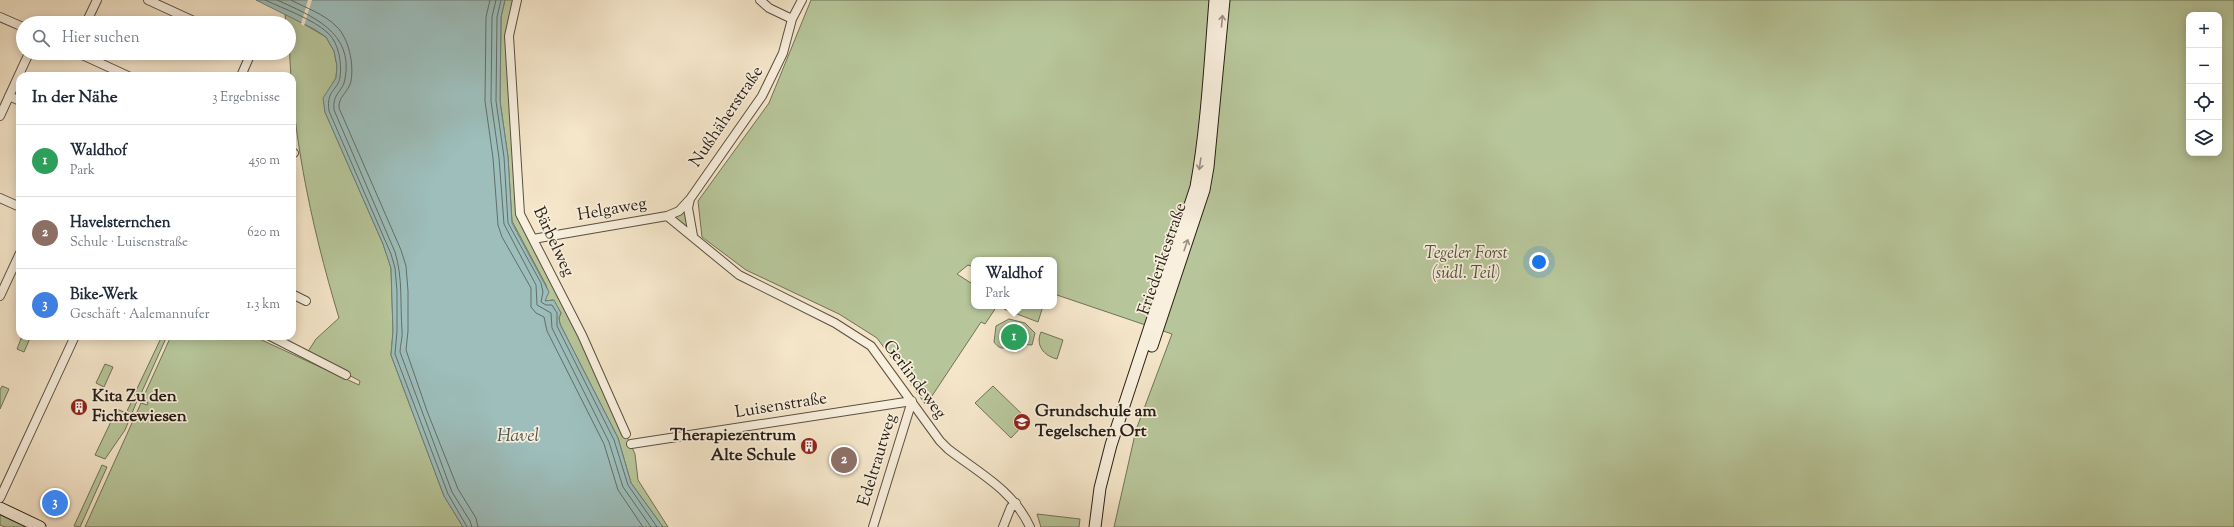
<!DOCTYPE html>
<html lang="de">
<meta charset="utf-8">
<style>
body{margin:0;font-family:"Sorts Mill Goudy",serif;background:#f2f2f3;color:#1f2937}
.controls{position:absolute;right:12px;top:12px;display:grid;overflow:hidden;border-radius:8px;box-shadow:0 2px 10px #0003}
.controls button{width:36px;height:36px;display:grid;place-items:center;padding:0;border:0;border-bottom:1px solid #e0e1e3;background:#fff;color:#1f2937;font:20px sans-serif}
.you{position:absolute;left:1539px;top:262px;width:14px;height:14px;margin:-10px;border:3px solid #fff;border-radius:50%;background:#1a73e8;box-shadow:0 0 0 6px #1a73e833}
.badge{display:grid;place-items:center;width:26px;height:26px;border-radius:50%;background:#7c3aed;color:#fff;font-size:13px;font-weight:700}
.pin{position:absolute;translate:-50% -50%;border:2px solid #fff;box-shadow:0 1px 4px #0006}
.popup{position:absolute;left:971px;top:257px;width:86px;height:52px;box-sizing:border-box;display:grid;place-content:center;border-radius:8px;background:#fff;filter:drop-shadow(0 1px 3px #0005);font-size:13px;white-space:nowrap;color:#747a83}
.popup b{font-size:15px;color:#1f2937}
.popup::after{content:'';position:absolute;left:50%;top:100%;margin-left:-8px;border:8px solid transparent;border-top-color:#fff}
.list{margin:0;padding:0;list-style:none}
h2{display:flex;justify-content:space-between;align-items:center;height:52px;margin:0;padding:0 16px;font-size:17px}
h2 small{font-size:13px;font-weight:400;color:#747a83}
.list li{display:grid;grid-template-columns:26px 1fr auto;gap:12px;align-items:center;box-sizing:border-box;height:72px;padding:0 16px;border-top:1px solid #e0e1e3}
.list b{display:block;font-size:15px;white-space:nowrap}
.list p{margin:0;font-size:13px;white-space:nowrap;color:#747a83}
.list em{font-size:13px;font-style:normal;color:#747a83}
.icon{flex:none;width:22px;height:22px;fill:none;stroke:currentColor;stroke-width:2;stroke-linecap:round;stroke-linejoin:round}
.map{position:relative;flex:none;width:2234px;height:527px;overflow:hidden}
.search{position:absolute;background:#fff;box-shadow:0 2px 10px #0003;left:16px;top:16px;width:280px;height:44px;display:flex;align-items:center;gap:10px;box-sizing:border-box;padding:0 14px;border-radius:22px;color:#747a83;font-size:15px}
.panel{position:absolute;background:#fff;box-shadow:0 2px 10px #0003;left:16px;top:72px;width:280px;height:268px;border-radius:12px}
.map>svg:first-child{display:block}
</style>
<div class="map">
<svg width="2234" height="527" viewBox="0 0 2234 527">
<rect width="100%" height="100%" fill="#f5e6ca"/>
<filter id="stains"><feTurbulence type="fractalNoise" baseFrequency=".005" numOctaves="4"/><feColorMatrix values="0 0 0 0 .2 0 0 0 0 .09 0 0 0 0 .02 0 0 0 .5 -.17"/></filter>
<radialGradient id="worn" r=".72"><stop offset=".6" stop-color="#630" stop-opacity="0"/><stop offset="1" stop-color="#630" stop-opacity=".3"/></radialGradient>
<path fill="#b7c69a" stroke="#6f7258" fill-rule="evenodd" d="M505,0H513L510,17L519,214L577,330L635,454L638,480L668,527H663L631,483L618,438L560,324L559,318L561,313L553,300L545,301L548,291L546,285L512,221L508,157L500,101L501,17Z
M811,0H2234V527H1114L1136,430L1172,334L1054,294V260H974V267L968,265L957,274L974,285V306H997L985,324L981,322L926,405L877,338L839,314L746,270L702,237L698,201L769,103ZM2189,15H2219V153H2189Z
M285,13L326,37L334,51L337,66L336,78L324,98L325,112L383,244L391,268L393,331L391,355L444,496L463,527H85L141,403L147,405L148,403L142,400L171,336H253L359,385L360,381L307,353L316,339L339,318C310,222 289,122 289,23H286Z
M686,208L688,231L672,216Z
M1005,306H1043L1038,322L1004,309Z
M1009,319L1025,323L1035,333L1032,345C1028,345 1021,343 1016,344C1006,346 1002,353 994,342L996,326Z
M1041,332L1063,340L1057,359C1044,356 1035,345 1041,332Z
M22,336H31L24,352L17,349Z
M162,336H167L139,398L134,395Z
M105,364L113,367L104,387L96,383Z
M2,386L9,389L0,409V390Z
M993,386L1028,420L1011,438L975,403Z
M133,399L137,401L125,430L105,459L95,455L117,409L126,413Z
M102,465L107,467L80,527L74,526Z
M0,508L40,527H5L0,525Z
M1037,514L1080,519L1079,527H1041Z"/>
<path fill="#9dbebb" stroke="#6e7e79" d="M256,0H505L501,17L500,101L508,157L512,223L549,292L545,301L554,300L561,313L559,318L560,324L618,438L631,483L663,527H463L444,496L391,355L393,331L391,268L383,244L325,112L323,98L336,78L337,66L334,51L326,37L314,29Z"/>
<path fill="#f5e6ca" d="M308,0H312L304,26L301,24Z"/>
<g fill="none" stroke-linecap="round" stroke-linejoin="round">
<path stroke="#626e68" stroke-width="1" d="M265,0C284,9 313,19 328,33C339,43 342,64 340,77C338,91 326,89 329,111L391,254L395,268L397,291V331L395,354L448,494L467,527
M277,0C312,16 354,32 345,79C343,92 332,93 334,110L395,252C403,278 400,304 402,330C403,337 400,345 400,352L452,492L470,521L472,527
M291,0C306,8 324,14 336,26C349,38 354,64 351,81C349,92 338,96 339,108L401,250L406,266L408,291V331L406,350L427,411L458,489L476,518L478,527
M490,0L486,17L485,101L493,158L498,225L502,237L531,288V307L536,313L544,317L547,331L604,444L618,490L643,527
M496,0L492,17L491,101L499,158L504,224L536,285L537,305L551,313L552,328L609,442L623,487L651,527
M501,0L497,17L496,101L504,157L508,223L541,283L543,292L541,302L546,305H552L557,313V326L614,440L628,485L657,527"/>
<g stroke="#5a4f42" stroke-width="10">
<path id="street" d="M148,0L198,23
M517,0L509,36L520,214L582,335L626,434
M760,0L769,8L792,19
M0,17L23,27
M86,23L97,0
M78,53L128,76
M241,76L251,53
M9,96L20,101
M0,116L29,53
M292,152L294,153
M0,198L20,207
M667,216L739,275L835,323L871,346L940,441L948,449C979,473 1013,490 1030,527
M693,236L688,208L690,199L762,96L783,53L792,19L802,0
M533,239L667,216L679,211L689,200
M292,294L306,301
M0,296L20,253
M270,336L346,375
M631,444L912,401
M0,498L75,336
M873,527L912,401
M1003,527L1011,507L1016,503"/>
</g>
<g stroke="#271d15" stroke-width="13">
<path id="secondary" d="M1152,346L1204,190L1208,167L1224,0
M0,508L40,527
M1095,527L1100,488L1111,445L1196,187C1207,126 1210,62 1215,0"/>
</g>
<use href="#street" stroke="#f8efdd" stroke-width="8"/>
<use href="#secondary" stroke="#f8efdd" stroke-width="11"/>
</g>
<defs><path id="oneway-shaft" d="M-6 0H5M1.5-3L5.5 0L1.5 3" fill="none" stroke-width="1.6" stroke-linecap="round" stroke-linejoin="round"/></defs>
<g stroke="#9a9083">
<use href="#oneway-shaft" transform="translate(1222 21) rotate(-85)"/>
<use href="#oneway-shaft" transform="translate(1200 164) rotate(98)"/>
<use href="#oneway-shaft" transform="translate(1186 245) rotate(-71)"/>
</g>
<defs>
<g id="building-disc" transform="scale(0.9)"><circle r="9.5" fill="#8f2418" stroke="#f8efdd"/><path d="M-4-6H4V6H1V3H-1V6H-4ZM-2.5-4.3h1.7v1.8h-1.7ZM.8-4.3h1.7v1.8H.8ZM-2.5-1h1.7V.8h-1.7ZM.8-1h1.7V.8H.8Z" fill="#fff"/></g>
<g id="school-disc" transform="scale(0.9)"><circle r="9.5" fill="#8f2418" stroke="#f8efdd"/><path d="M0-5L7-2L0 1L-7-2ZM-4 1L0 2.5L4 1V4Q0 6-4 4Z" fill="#fff"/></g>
</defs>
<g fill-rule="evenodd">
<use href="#building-disc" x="79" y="407"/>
<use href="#school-disc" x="1022" y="422"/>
<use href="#building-disc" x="809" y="446"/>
</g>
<g text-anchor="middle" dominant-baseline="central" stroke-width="3.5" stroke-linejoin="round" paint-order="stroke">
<g font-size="17" fill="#271d15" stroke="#f8efdd">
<text transform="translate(727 117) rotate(-56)">Nußhäherstraße</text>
<text transform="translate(612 210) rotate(-10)">Helgaweg</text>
<text transform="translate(553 242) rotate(65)">Bärbelweg</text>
<text transform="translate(1163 259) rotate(-71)">Friederikestraße</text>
<text transform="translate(914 380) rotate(53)">Gerlindeweg</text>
<text transform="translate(781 406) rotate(-9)">Luisenstraße</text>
<text transform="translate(878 460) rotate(-73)">Edeltrautweg</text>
</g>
<g font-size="17" font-style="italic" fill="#52503d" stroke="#f8efdd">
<text x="1466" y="254">Tegeler Forst<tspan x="1466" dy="20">(südl. Teil)</tspan></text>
</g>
<g font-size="17" font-weight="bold" fill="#271d15" stroke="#f8efdd" text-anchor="start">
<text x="92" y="397">Kita Zu den<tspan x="92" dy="20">Fichtewiesen</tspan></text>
<text x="1035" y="412">Grundschule am<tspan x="1035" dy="20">Tegelschen Ort</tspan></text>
<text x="796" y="436" text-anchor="end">Therapiezentrum<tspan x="796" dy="20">Alte Schule</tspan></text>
</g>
<g font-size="18" font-style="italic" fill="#50554f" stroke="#f8efdd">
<text x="518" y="437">Havel</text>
</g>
</g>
<rect width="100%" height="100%" filter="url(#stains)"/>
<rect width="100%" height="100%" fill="url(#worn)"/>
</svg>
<div class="controls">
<button>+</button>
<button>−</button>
<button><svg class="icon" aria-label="locate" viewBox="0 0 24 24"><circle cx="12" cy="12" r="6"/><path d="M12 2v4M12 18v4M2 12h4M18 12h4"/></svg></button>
<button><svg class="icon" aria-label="layers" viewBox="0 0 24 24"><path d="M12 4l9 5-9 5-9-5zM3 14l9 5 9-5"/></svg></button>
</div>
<div class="you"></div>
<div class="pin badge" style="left:1014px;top:337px;background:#2e9e5b">1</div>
<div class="popup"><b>Waldhof</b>Park</div>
<div class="pin badge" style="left:844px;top:460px;background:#8d6e63">2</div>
<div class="pin badge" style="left:55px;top:503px;background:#3f7fe0">3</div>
<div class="search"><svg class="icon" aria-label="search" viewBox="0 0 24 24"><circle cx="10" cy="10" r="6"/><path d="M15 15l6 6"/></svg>Hier suchen</div>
<section class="panel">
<h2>In der Nähe<small>3 Ergebnisse</small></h2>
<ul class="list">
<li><span class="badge" style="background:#2e9e5b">1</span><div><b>Waldhof</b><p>Park</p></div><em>450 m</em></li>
<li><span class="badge" style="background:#8d6e63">2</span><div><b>Havelsternchen</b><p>Schule · Luisenstraße</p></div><em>620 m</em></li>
<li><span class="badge" style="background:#3f7fe0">3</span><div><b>Bike-Werk</b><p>Geschäft · Aalemannufer</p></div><em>1.3 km</em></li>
</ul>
</section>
</div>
